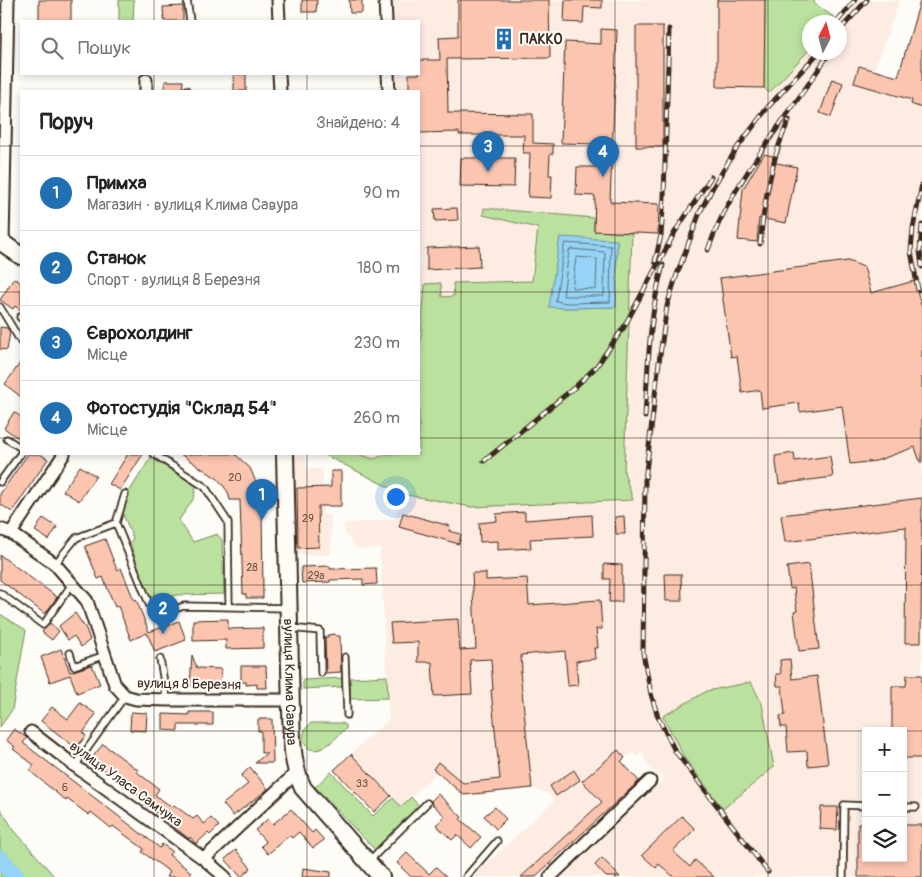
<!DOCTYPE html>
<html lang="uk">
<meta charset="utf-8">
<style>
body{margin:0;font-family:Pangolin,sans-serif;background:#f2f2f2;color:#222}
.controls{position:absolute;right:15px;bottom:15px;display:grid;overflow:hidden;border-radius:0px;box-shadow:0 2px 8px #0003}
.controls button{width:45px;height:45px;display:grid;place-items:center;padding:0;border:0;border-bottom:1px solid #e0e0e0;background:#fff;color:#222;font:25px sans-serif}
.compass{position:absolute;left:802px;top:15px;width:45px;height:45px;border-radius:50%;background:#fff;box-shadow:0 2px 8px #0003;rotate:6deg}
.you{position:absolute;left:395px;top:496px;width:18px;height:18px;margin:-12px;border:4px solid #fff;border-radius:50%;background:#1a73e8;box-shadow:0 0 0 8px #1a73e833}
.badge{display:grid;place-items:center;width:32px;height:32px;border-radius:50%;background:#1f6fb2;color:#fff;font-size:16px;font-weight:700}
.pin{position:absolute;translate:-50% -41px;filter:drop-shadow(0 1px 2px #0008)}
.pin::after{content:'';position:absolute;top:26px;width:18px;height:15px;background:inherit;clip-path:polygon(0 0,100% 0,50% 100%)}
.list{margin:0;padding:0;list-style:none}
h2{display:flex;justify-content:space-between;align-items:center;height:65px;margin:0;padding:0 20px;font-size:21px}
h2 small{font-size:16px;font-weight:400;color:#767676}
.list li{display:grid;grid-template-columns:32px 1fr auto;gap:15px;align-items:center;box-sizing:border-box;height:75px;padding:0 20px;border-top:1px solid #e0e0e0}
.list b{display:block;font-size:19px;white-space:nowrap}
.list p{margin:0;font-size:16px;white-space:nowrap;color:#767676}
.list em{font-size:16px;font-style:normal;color:#767676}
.icon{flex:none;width:28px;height:28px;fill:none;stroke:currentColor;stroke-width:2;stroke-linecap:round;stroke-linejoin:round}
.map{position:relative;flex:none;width:922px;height:877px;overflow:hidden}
.search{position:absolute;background:#fff;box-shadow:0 2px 8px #0003;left:20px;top:20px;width:400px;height:55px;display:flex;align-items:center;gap:12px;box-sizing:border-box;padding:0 18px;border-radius:0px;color:#767676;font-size:19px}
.panel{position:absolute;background:#fff;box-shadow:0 2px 8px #0003;left:20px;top:90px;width:400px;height:365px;border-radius:0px}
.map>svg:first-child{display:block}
</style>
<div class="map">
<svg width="922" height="877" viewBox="0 0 922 877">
<rect width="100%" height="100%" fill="#fdfcf7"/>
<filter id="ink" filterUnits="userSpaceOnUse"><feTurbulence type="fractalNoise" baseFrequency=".02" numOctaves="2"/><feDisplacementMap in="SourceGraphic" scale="10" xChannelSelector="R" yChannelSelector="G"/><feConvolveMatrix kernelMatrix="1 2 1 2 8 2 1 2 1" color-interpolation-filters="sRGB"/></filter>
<g filter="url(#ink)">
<path fill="#fdece2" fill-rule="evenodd" d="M392,0H765L764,88L769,93L809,50L810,52H840V22H835L852,0H900L874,69L859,66L854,83L912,100L922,65V877H562L664,779L650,769L642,753L637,756L634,752L621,761L639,781L535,877H472L554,801L551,795L532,788L464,795L437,772L401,807L351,754L389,719L380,548L358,549L345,534L344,524L394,519L402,495L323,454H419V91H397L396,74H419V21H393ZM866,731H903V858H866Z
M298,455L306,458L307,469H323V515H331V555H292L293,457Z"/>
<path fill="#bae19d" stroke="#7a865e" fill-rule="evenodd" d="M119,0H134L133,21H119Z
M765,0H814L815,4L838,20L835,22H810L809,50L769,93L764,88Z
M484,208L594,218V231L632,233L624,472L633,500L472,507L402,494L323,454H357L374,459L387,454H419V361L425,284L441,283L442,297L454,296L453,283L532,281L538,228L483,215ZM560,238L617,241L616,307L566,308L550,306Z
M151,457L196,486L194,498L179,520L193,542L217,534L222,540L224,594L176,595L159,602L156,595L149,598L130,543L133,538L122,512L127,495Z
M0,614L26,630L12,710L0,727Z
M387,676L388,698L350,699V678Z
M342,678V687L303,689V680Z
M751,682L762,704L774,767L723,809L684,757L663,716L707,691Z
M311,723H342L346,725V729C338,735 328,747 320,749C303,754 297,734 311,723Z
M331,772L373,816L393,798L401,807L411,797L420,807L375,850L315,787Z
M0,808L14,830L55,877H0Z"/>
<path fill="#95d4f6" stroke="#7190a0" d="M560,237L617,240L616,307L566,308L549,307Z"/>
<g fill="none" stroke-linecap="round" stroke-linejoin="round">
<path stroke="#5f6e74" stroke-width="1" d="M565,243L611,246L610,302L567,303L556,301Z
M572,249L605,252L604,296H563L569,251Z
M578,257L597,259L596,289L572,288L576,259Z"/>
<path stroke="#95d4f6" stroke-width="18" d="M0,859L16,877"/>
</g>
<path fill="#fcc5b0" stroke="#3b2a1e" d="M39,0H71V21H39Z
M302,0H317L316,12H302Z
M349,0H362V13H350Z
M458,0H549L550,58L447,59L448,113L533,114V143L553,144V154H550L549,175H552L551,198L528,197L530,153H523L524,135H459V132L419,133V91H409V74H419V60H440L439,37L458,36Z
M565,0H602V8L584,7L583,23L564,22Z
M717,0H765L764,88L717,87Z
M920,1H922V108L911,104L912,100L854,83L859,66L898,77Z
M183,6V21H164L163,7Z
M636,26H663V147H636Z
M601,29L617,30L610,202L659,204L658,234L594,231L595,196L576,195L577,167H596L597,144L561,143L565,42L601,44Z
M234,74H246V91H234Z
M832,79L843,83L831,117L820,113Z
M165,81H183L182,91H165Z
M764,154L773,156L772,162L797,167L786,223L759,218L757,242L738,240L743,189Z
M461,158H515L514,187L460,186Z
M457,208L458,220L435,221L434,209Z
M479,246L480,267L427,270V248Z
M848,261L864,267L871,293L914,281L922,308V462H920L915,447L876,461L850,464L842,406L800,412L799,403L762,408L760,390L742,393L737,356L731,357L720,278Z
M14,278L21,283V310L15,306L13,309L0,300Z
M0,327L7,328L10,332L7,350L0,349Z
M21,362V397L5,384Z
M14,412L21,417V440L4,428Z
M794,453L795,461L830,456L833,477L779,484L775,456Z
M28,454H40L48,459L12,512L0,504V494Z
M128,454H143L120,490L109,484Z
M180,454H235L250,468L259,489H267V501L262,502L263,598H246V594H243L240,500H230L228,492L218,479Z
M80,466L96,476L79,501L63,491Z
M331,471H341V506H318L319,547L298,548L297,488L331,487Z
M922,498L921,643H905L906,527L785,542L781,515Z
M525,512V520L592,515L593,536L530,539L531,548L498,550V541L480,542L479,523L497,521L496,514Z
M403,513L450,526L449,531L461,534L459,544L399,527Z
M624,516L625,534H616L615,517Z
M43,518L57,527L49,540L35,531Z
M105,539L117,570L121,568L134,600L136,599L149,632L179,621L186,640L155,652L147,633L131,640L118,606L115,607L103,577L98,579L85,546Z
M0,555L57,597L45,614L0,580Z
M604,564L622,565V602H609L610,579H604Z
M809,564L819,649L799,651L794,612L797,611L794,588L790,589L787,567Z
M330,566V569L376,568L377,584L363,585V579L330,580V582L302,583L301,567Z
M472,573H486V580L527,578L529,605L600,600L602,629H596L598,648H594L595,659L576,661L578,685L568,686L565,651L521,655L522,671L520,672L532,788L464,795L433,769L438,762L463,783L500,779L491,690H493L491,659L470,660L472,694L434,696L432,662H418V642L392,643L390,623L458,619L460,650L476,649Z
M665,574H681L682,601H666Z
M75,613L86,629L90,640L81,647L74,636L68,640L59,626Z
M228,619V629L263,628V648L226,649V640L193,641V620Z
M50,623L59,631L52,640L42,632Z
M335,634L336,636H340L341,672L326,673L325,637H328V635Z
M61,649L70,672L92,665L100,684L77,693L70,675L50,682L41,657Z
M192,655L197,668L221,669L220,687L190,686Z
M790,659L792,679L817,676L828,764L808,766L807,751L788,752L786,727H781L780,716L785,715L782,686H777L776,674H781L780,660Z
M241,666H266L267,688H257V684L246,685V682H241Z
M907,675H922V758H903V731H892V686H906Z
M80,703L96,714L83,733L86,736L76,748L41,721L52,707L68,719Z
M131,712L147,713L146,731L130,730Z
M189,712H213V725H178V731L163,730V714L189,715Z
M258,719H272L273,763H255L267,753H261V731H258Z
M14,729L27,738L23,743L78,785L160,848L162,844L172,851L169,855L191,872L188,877H167L170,872L142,852L144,849L113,826L111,828L91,812L89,815L67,799L66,801L30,771L34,765L13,749L15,747L6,740Z
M103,744L138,770L137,772L159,789L155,795L172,807L174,805L193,819L197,816L204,824L211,818L219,826L210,835L208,833L196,844L190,837L189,839L145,804L147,802L126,786L125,787L91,759Z
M618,750L625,758L621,761L639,781L535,877H521L602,802L582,781Z
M351,754L391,796L374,812L334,770Z
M250,767L268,789L233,816L223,804L248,784L241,776Z
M574,770L580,780L556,796L550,786Z
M438,794L462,817L460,819L481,837L471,848L457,835L452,840L436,825L445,816L432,804L431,801Z
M495,807L506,819L496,829L484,816Z
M821,807H838L837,830L820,829Z
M291,809L312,833L315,830L324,840L313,848L299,832L292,838L290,836L287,837L268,854L261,846L266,842L255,830L268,819L273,824Z
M682,816L695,829L673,851L690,867L695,860L714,877H674L659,864L656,868L642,855Z
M858,824H866V858H903V825H922V877H858Z
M236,850L251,868L241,877L225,859Z
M407,853L429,874L436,867L447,877H411L397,863Z
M602,858L620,877H606L595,865Z
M303,868L331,872V877H302Z"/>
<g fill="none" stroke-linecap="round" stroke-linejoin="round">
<g stroke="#3b2a1e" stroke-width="9">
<path id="lane" d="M187,0L190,21
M187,90V91
M0,307L21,342
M20,317L21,318
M7,439L21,448
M154,454L205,487L228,522L229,606
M0,482L21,453
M116,523L125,494
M55,564L76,538L116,523L154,616L184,606L288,608
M0,593L43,625L72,584
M290,628L320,631L321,673
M70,653L74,666L105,655
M345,657L347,715
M160,659L167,700
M75,766L125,696
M903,807H916
M369,861L427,803
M466,877L497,841
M843,877L844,805L866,806"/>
</g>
<g stroke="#3b2a1e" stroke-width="15">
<path id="street" d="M278,0L279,21
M385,0L386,21
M279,74L280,91
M388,74L389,91
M146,91V80
M0,245L3,243L8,0
M0,529L11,533L55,564L87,601L115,685L125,696L136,699L167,700H290
M11,533L64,454
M31,732L75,766L204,859L296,773
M204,859L225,877
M550,877L650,781"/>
</g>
<g stroke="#3b2a1e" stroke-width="20">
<g id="secondary">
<path d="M0,241L21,256"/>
<path id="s1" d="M285,454L291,711C292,738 291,763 303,788L381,877"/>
</g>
</g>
<use href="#lane" stroke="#fdfcf7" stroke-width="5.5"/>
<use href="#street" stroke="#fdfcf7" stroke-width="11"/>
<use href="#secondary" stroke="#fdfcf7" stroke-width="16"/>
<g stroke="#3b2a1e" stroke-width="5">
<path id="rail" d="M837,22L855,0
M840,30L867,0
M922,225L920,251L922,267
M760,244C764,203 771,158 789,120
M708,250C714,233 721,217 730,201C759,149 798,102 830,52
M655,262L661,235L664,197L669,29
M918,290L911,251L913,228L922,184
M645,417C648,366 649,315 663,265
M484,461L574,388L596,367L624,327L675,232L711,177
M768,872L675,751L658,717L651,694L643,653L645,480L659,362L667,306L675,280L700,212L713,187L737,148L768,107L819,52"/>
</g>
<use href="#rail" stroke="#fdfcf7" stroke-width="3" stroke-dasharray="9" stroke-linecap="butt"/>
</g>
</g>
<path fill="none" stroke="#3b2a1e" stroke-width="1" stroke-opacity="0.55" d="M154,0V21M307,0V21M461,0V877M615,0V877M768,0V877M154,74V91M307,74V91M0,146H21M419,146H922M0,292H21M419,292H922M0,438H21M419,438H922M154,454V877M307,454V877M0,585H922M0,731H866M903,731H922"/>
<defs>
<g id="building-bare" transform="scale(1.725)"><path d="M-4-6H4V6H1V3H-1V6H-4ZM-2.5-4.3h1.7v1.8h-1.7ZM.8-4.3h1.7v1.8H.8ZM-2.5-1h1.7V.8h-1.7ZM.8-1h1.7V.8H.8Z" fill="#1f6fb2" stroke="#fdfcf7" stroke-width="2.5" paint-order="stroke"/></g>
</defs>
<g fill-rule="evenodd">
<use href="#building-bare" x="504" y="39"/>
</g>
<g text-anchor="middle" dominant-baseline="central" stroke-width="4" stroke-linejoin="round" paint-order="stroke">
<g font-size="11" fill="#6b5142">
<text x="235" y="477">20</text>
<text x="308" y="518">29</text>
<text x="252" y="567">28</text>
<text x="316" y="575">29а</text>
<text x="362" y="783">33</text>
<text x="65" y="787">6</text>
</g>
<g font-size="14" font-weight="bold" fill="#3b2a1e" stroke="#fdfcf7" text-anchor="start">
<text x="520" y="39">ПАККО</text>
</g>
<g font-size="14" fill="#3b2a1e" stroke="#fdfcf7">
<text stroke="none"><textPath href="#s1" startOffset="228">вулиця Клима Савура</textPath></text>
<text transform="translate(189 684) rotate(1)">вулиця 8 Березня</text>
<text transform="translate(126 784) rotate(36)">вулиця Уласа Самчука</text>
</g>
</g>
</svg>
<div class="controls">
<button>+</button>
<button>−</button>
<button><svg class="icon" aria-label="layers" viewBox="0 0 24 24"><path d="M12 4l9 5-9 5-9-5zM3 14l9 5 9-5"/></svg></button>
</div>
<svg class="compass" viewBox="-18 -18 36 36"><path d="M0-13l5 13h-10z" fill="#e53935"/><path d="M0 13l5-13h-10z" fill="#767676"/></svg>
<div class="you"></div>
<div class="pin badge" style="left:262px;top:520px">1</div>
<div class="pin badge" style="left:163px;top:634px">2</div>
<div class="pin badge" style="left:488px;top:172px">3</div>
<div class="pin badge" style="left:603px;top:177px">4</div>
<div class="search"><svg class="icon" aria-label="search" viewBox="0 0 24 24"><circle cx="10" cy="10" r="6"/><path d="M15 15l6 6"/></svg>Пошук</div>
<section class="panel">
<h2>Поруч<small>Знайдено: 4</small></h2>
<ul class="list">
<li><span class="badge">1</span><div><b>Примха</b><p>Магазин · вулиця Клима Савура</p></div><em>90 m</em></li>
<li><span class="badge">2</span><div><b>Станок</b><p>Спорт · вулиця 8 Березня</p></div><em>180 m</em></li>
<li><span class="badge">3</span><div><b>Єврохолдинг</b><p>Місце</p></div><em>230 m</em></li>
<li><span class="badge">4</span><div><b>Фотостудія &quot;Склад 54&quot;</b><p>Місце</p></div><em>260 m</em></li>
</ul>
</section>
</div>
